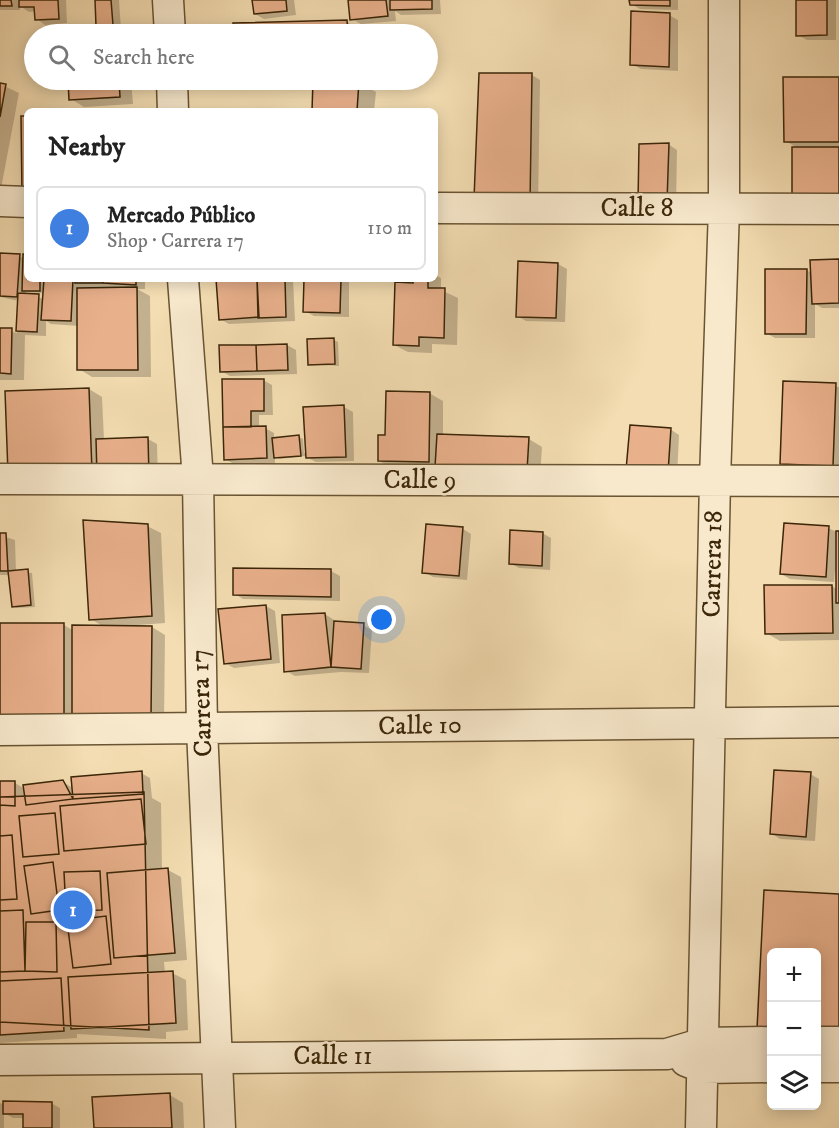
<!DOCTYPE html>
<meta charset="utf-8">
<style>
body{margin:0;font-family:"IM FELL DW Pica",serif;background:#f6f6f6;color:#222}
.controls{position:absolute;right:18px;bottom:18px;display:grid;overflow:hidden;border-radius:9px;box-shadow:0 3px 15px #0003}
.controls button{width:54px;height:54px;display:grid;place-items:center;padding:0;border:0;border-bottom:2px solid #e0e0e0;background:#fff;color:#222;font:30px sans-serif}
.you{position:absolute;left:382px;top:620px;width:21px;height:21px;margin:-15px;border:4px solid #fff;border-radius:50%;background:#1a73e8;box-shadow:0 0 0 9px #1a73e833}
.badge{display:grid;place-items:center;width:39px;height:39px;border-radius:50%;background:#d93025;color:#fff;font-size:20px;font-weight:700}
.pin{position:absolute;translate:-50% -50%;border:3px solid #fff;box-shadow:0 2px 6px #0006}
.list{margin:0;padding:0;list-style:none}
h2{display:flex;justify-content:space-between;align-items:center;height:78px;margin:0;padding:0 24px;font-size:26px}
h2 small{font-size:20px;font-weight:400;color:#767676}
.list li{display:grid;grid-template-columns:39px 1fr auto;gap:18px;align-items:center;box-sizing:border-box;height:84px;margin:0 12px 12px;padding:0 12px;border:2px solid #e0e0e0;border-radius:9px}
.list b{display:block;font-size:22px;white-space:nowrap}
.list p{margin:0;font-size:20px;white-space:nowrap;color:#767676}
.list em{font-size:20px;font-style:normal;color:#767676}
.icon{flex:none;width:33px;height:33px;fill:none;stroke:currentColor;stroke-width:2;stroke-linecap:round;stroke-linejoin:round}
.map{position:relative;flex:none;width:839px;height:1128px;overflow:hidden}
.search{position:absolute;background:#fff;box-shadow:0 3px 15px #0003;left:24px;top:24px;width:414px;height:66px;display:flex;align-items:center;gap:15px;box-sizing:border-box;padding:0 21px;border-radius:33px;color:#767676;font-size:22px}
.panel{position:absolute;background:#fff;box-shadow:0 3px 15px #0003;left:24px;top:108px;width:414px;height:174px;border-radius:9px}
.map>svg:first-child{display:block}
</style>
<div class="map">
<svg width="839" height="1128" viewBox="0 0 839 1128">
<rect width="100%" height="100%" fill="#f4ddb2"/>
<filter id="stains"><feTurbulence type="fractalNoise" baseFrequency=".00333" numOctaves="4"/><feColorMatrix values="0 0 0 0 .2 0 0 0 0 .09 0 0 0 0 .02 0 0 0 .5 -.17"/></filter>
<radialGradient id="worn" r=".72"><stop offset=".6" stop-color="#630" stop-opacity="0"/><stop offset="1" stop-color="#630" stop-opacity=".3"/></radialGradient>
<path fill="#0003" fill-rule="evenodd" d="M0,0H66L67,23L45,25L37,19L36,11L29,12L20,6V10H0Z
M97,0H119L121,29L107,30L98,25Z
M253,0H294L296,15L264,19L255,14Z
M350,0H440L441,14L401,15L395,11L396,21L361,24L352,19Z
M631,0H678V10L640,9L631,4Z
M797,0H836V40H807L798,35Z
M669,15L678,20V71L641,69L632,64Z
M347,22L360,30V34H235V25Z
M532,75L540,80L538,207L484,204Z
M839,79V202L798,148L785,141Z
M70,80H131L133,104L84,107L71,99Z
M240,80H362V84L376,92L374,111H313L314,84L250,86Z
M0,84L19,93L0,194Z
M668,144L677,150L676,206H649Z
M0,254L24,258L27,256V279H145V289H137L150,296L151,377H92L79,369V326L51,324L46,321V336L25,335L24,380H0V329L17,333L19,301L0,297ZM26,292L44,293V299L26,295Z
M839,260V308H822L815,304V338H775L766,333L806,270L812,273Z
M558,264L567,269L565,322L526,321L517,316Z
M435,275L441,278V290L458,298L457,345L432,344V353L408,352L394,345L414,279H435Z
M218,279H293L295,321L229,324L220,319Z
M306,279H349V317L314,316L305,311Z
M334,340L338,342L339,366L309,364Z
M287,345L296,350L297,374L230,376L221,371Z
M263,380L272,385L273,415H259V428H265L274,433V439L299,437L303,439L304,453H307L344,407L353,412L354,461L316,462L304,456L280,459L275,457V463L234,464L225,459Z
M785,383L839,387V473L795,470L781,463Z
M89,389L102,397L104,440L148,439L157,444L158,480L23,481Z
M429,393L443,401V435L529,439L542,447L540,478L393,468L379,461L387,437Z
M670,429L679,435L677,477L637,474Z
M147,526L161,533L165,623L138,625V627H152L165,635L164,724L0,729V625H64L74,631L104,627L91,619Z
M828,528L839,533V640L780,641L766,633L832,586L838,590V571H835L834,582L790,579L781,574Z
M463,529L471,534L467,580L433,577L424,572Z
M542,533L551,538L550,570L519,568L510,563Z
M0,535L15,540L16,572L32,573L35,607L17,608L13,606L10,575H0Z
M235,570L331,571L340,576V601L243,599L235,594Z
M266,606L275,611L280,663L234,668L225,663Z
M325,614L334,620V623L363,625L372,630L369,673L341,672L295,676L286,671Z
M141,773L150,778L152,798L161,803L162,870H168L181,877L187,960L164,962L165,973H172L186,980L188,1030L166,1032V1039L77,1034V1038L0,1043V783H15L25,789L63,782L73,788Z
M810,774L819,779L815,841L780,839L771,833Z
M766,892L839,896L816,952H772Z
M170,1095L183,1103L184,1128H95Z
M0,1103L4,1105L51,1103L60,1108V1128H25V1118H13L4,1113V1128H0Z"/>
<path fill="#e8b08b" stroke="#3b2608" stroke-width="1.5" d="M0,0H11L12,6H0Z
M19,0H58L59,19L35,20L34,7H19Z
M95,0H111L113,25L96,26Z
M252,0H286L287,11L254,14Z
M348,0H386L388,16L350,20Z
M390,0H432V9L390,10Z
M629,0H670V6L630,5Z
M796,0H827V35L796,36Z
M631,11L670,13L669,67L630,65Z
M347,20L348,34H234L233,23Z
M479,73H532L530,203L474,199Z
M783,77H839V142H784Z
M68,80H119L120,97L69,100Z
M313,80L359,81L357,111H312Z
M0,83L6,84L0,117Z
M21,116H27V195H22Z
M669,143L667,202H638L639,144Z
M792,147H839V198H792Z
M0,253L20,254L17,297L0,296Z
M23,254H27V279H40V291H22Z
M839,259V303L812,304L810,260Z
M518,261L558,263L556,318L516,317Z
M765,269H807L806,334H765Z
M44,279H73L71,321L41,320Z
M75,279H103V283H75Z
M103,279H136V285L103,283Z
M216,279H257L259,317L219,320Z
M257,279H285L286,317L258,318Z
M304,279H341L340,313L303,312Z
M413,279H428V288H445L444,338L419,337V346L393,345L395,282L413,283Z
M137,287L138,370H77V288Z
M18,293L39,294L37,332L16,331Z
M0,328H12L11,374L0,373Z
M334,338L335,364L308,365L307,339Z
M287,344L288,370L257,371L256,345Z
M219,345H256L257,371L220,372Z
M222,379H264V411H251V427H223Z
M783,381L836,383L833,466L780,464Z
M89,388L92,472L8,474L5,391Z
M386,391L430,392L429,462L378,461V435H385Z
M344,405L346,457L306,458L303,407Z
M630,425L671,428L668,473L626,470Z
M266,426L267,458L224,460L223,427Z
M437,434L529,437L527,471L435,467Z
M299,435L301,456L274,458L272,438Z
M148,437L149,476L97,477L96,439Z
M83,520L148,524L152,616L89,620Z
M784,523L829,526L826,577L780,574Z
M426,524L463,527L459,576L422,573Z
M510,530L543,532L542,566L509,564Z
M836,531H839V603H836Z
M0,533H6L8,571H0Z
M233,568L331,569V597L233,595Z
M28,569L31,605L12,607L8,571Z
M764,585H832L833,633L765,634Z
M266,605L271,659L224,664L218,609Z
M325,613L331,667L284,672L282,615Z
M334,621L364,623L361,669L331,667Z
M0,623H64V720H0Z
M72,625L152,626L151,717L72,716Z
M774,770L811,772L806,837L770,834Z
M142,771L143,794L73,799L71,777Z
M63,780L73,799L26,805L23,785Z
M0,781H15V806L0,805Z
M144,792L149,1030L0,1022V797Z
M141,799L146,844L64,851L60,806Z
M55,813L59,854L23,857L19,816Z
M12,835L17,899L0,900V836Z
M53,862L59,910L31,914L24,866Z
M168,868L175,953L114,958L107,873Z
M100,871L102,910L66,911L64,872Z
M764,890L839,894V1034L816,1032V952H772V1030L757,1029Z
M23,910L25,971L0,972V911Z
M106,916L111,964L73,968L67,921Z
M26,922H56L57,972L25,971Z
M173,971L176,1023L71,1029L68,977Z
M61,978L64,1031L0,1035V981Z
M170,1093L172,1128H94L92,1097Z
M3,1101L52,1102V1128H23V1114H3Z"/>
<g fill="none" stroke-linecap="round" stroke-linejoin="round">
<g stroke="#695432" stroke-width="33">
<path id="street" d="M168,0L170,34
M172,80L173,111
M0,201L27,202
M435,208L839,209
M183,279L198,479L202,729L220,1128
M0,479L839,481
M0,730L839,722
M816,1042H839
M0,1060L667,1054L704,1043L772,1042
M686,1061L704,1068L772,1067
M816,1067H839
M701,1128L715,480L724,208V0"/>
</g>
<use href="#street" stroke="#f8e9cd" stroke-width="30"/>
</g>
<g text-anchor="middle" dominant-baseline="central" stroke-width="5" stroke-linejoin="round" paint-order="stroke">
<g font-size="26" fill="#3b2608" stroke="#f8e9cd">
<text x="637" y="208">Calle 8</text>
<text x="420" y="480">Calle 9</text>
<text transform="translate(713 564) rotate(-89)">Carrera 18</text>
<text transform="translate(202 703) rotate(-92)">Carrera 17</text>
<text transform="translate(420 726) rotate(-1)">Calle 10</text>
<text x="333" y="1056">Calle 11</text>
</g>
</g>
<rect width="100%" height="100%" filter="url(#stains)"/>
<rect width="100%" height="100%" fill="url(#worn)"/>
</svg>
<div class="controls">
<button>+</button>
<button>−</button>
<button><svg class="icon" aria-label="layers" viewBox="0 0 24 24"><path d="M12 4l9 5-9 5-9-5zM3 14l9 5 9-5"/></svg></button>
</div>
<div class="you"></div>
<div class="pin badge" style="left:73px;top:910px;background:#3f7fe0">1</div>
<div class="search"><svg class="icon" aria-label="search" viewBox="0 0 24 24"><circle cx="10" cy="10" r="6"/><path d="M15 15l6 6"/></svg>Search here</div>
<section class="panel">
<h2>Nearby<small></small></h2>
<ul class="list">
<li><span class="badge" style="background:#3f7fe0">1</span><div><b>Mercado Público</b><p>Shop · Carrera 17</p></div><em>110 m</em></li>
</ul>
</section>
</div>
